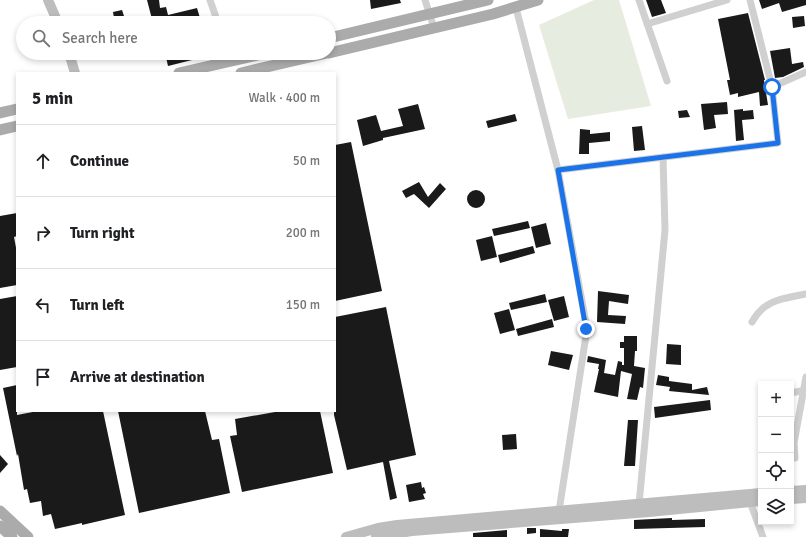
<!DOCTYPE html>
<meta charset="utf-8">
<style>
body{margin:0;font-family:Signika,sans-serif;background:#f2f2f2;color:#202124}
.controls{position:absolute;right:12px;bottom:12px;display:grid;overflow:hidden;border-radius:0px;box-shadow:0 2px 6px #0003}
.controls button{width:36px;height:36px;display:grid;place-items:center;padding:0;border:0;border-bottom:1px solid #e0e0e0;background:#fff;color:#202124;font:20px sans-serif}
.stop{position:absolute;width:12px;height:12px;margin:-9px;border:3px solid #1a73e8;border-radius:50%;background:#fff}
.stop.end{background:#1a73e8;border-color:#fff;box-shadow:0 1px 4px #0008}
.list{margin:0;padding:0;list-style:none}
h2{display:flex;justify-content:space-between;align-items:center;height:52px;margin:0;padding:0 16px;font-size:17px}
h2 small{font-size:13px;font-weight:400;color:#757577}
.list li{display:grid;grid-template-columns:26px 1fr auto;gap:12px;align-items:center;box-sizing:border-box;height:72px;padding:0 16px;border-top:1px solid #e0e0e0}
.list b{display:block;font-size:15px;white-space:nowrap}
.list em{font-size:13px;font-style:normal;color:#757577}
.icon{flex:none;width:22px;height:22px;fill:none;stroke:currentColor;stroke-width:2;stroke-linecap:round;stroke-linejoin:round}
.map{position:relative;flex:none;width:806px;height:537px;overflow:hidden}
.search{position:absolute;background:#fff;box-shadow:0 2px 6px #0003;left:16px;top:16px;width:320px;height:44px;display:flex;align-items:center;gap:10px;box-sizing:border-box;padding:0 14px;border-radius:22px;color:#757577;font-size:15px}
.panel{position:absolute;background:#fff;box-shadow:0 2px 6px #0003;left:16px;top:72px;width:320px;height:340px;border-radius:0px}
.map>svg:first-child{display:block}
</style>
<div class="map">
<svg width="806" height="537" viewBox="0 0 806 537">
<rect width="100%" height="100%" fill="#fff"/>
<path fill="#e6ecdf" d="M594,0H619L651,106L568,119L539,25Z"/>
<path fill="#1a1a1a" d="M147,0H159L160,8L166,7L168,15L197,8L200,18L181,23H153Z
M370,0H400L401,3L371,9Z
M646,0H661L666,13L652,17Z
M759,0H806V5L782,12L779,3L762,9Z
M122,10L124,16L114,18L113,12Z
M748,13L765,80H764L768,105L760,106L759,92L738,97V93L730,95L727,80H730L718,19Z
M804,16L805,26L793,28L792,17Z
M790,48L792,64L803,62L804,67L783,77L775,78L770,51Z
M165,53H212V55L168,66Z
M727,102L728,114L714,115L716,128L704,130L701,104Z
M418,104L425,129L383,138V140L363,146L357,120L376,115L381,131L403,126L398,109Z
M743,109V111L753,110L754,119L742,120L744,140L736,141L734,110Z
M687,110L690,117L679,118L678,111Z
M515,114L517,121L488,128L486,121Z
M642,126L645,150L634,151L632,127Z
M580,129L590,130V134L610,132V141L589,143V154H579Z
M351,142L382,291L335,301V145Z
M419,182L428,197L440,183L446,189L429,208L414,194L406,198L402,191Z
M467 199a9 9 0 1 1 18 0a9 9 0 1 1-18 0Z
M17,213V236L14,237L17,253V285L0,288V216Z
M528,221L530,228L494,236L492,229Z
M546,223L551,244L536,248L531,227Z
M492,236L497,257L481,261L476,240Z
M533,246L535,253L500,263L498,255Z
M598,291L629,295L628,304L609,301L608,315L626,316L625,324L597,322Z
M545,294L547,302L511,310L509,303Z
M17,296V367L0,370V299Z
M564,296L569,317L554,321L548,300Z
M386,307L416,455L389,461L397,498L390,500L383,462L347,470L334,415L335,317Z
M509,309L515,330L500,334L494,313Z
M552,319L554,327L518,336L516,329Z
M624,336H637V351H635L634,366L645,368L643,388L640,387L637,400L627,399L632,374L621,371L618,397L594,392L599,369H598L599,364L587,362L588,356L606,360L604,373L615,375L618,361L622,362V365H624V348H620V342H624Z
M667,344L681,345V365L666,364Z
M551,351L573,355L569,370L548,365Z
M658,375L669,377V381L692,384V390L707,387L709,395L669,391L670,387L656,385Z
M17,385V415L38,411H103L125,515L82,525V523L55,529L51,514L43,516L41,501L30,503L27,489L24,490L18,454L17,456L3,388Z
M710,400L711,410L655,418L654,407Z
M118,411H205L212,440L219,439L230,493L139,513Z
M275,411H320L333,473L242,492L230,436L237,435L235,419L275,412Z
M628,420H638L635,466H624Z
M516,434L517,449L503,450L502,435Z
M0,455L8,464L0,473Z
M421,482L422,488L424,487L426,493L423,494L425,499L409,502L406,485Z
M672,518V520L705,519V527L634,529V520Z
M527,528H536V533L527,534Z
M540,529L562,531V529H569L568,537H540Z
M507,530V537H473V533Z"/>
<g fill="none" stroke-linecap="round" stroke-linejoin="round">
<path stroke="#d0d0d0" stroke-width="7" d="M210,0L218,23
M425,0L434,28
M639,0L667,81
M516,8L558,170
M647,24L727,0
M772,87L806,72
M752,322C765,299 782,299 806,294
M791,393L806,390
M795,458L794,443L806,377
M750,502L763,537
M639,504L665,230L663,157
M559,511L587,329L558,170L778,143L772,87L750,0"/>
<path stroke="#bdbdbd" stroke-width="10" d="M48,0L58,23
M69,53L75,73
M791,491L806,490
M791,499L806,498
M346,537L378,528L397,525L761,493
M376,537L412,531L649,512L761,501"/>
<path stroke="#ababab" stroke-width="11" d="M329,38L488,0
M329,53L493,14L538,0
M179,73L266,53
M241,73L327,53
M0,113L17,109
M0,130L17,126
M0,511L28,537
M0,526L12,537"/>
</g>
<g fill="none" stroke-linecap="round" stroke-linejoin="round">
<path stroke="#1a73e8" stroke-width="5" d="M586,329L558,170L778,143L772,87"/>
</g>
</svg>
<div class="controls">
<button>+</button>
<button>−</button>
<button><svg class="icon" aria-label="locate" viewBox="0 0 24 24"><circle cx="12" cy="12" r="6"/><path d="M12 2v4M12 18v4M2 12h4M18 12h4"/></svg></button>
<button><svg class="icon" aria-label="layers" viewBox="0 0 24 24"><path d="M12 4l9 5-9 5-9-5zM3 14l9 5 9-5"/></svg></button>
</div>
<div class="stop" style="left:772px;top:87px"></div>
<div class="stop end" style="left:586px;top:329px"></div>
<div class="search"><svg class="icon" aria-label="search" viewBox="0 0 24 24"><circle cx="10" cy="10" r="6"/><path d="M15 15l6 6"/></svg>Search here</div>
<section class="panel">
<h2>5 min<small>Walk · 400 m</small></h2>
<ul class="list">
<li><svg class="icon" aria-label="ahead" viewBox="0 0 24 24"><path d="M12 20V5M6 11l6-6 6 6"/></svg><div><b>Continue</b></div><em>50 m</em></li>
<li><svg class="icon" aria-label="right" viewBox="0 0 24 24"><path d="M7 20v-9h11M14 6l5 5-5 5"/></svg><div><b>Turn right</b></div><em>200 m</em></li>
<li><svg class="icon" aria-label="left" viewBox="0 0 24 24"><path d="M17 20v-9H6M10 6l-5 5 5 5"/></svg><div><b>Turn left</b></div><em>150 m</em></li>
<li><svg class="icon" aria-label="arrive" viewBox="0 0 24 24"><path d="M6 21V4h12l-3 4 3 4H6"/></svg><div><b>Arrive at destination</b></div></li>
</ul>
</section>
</div>
